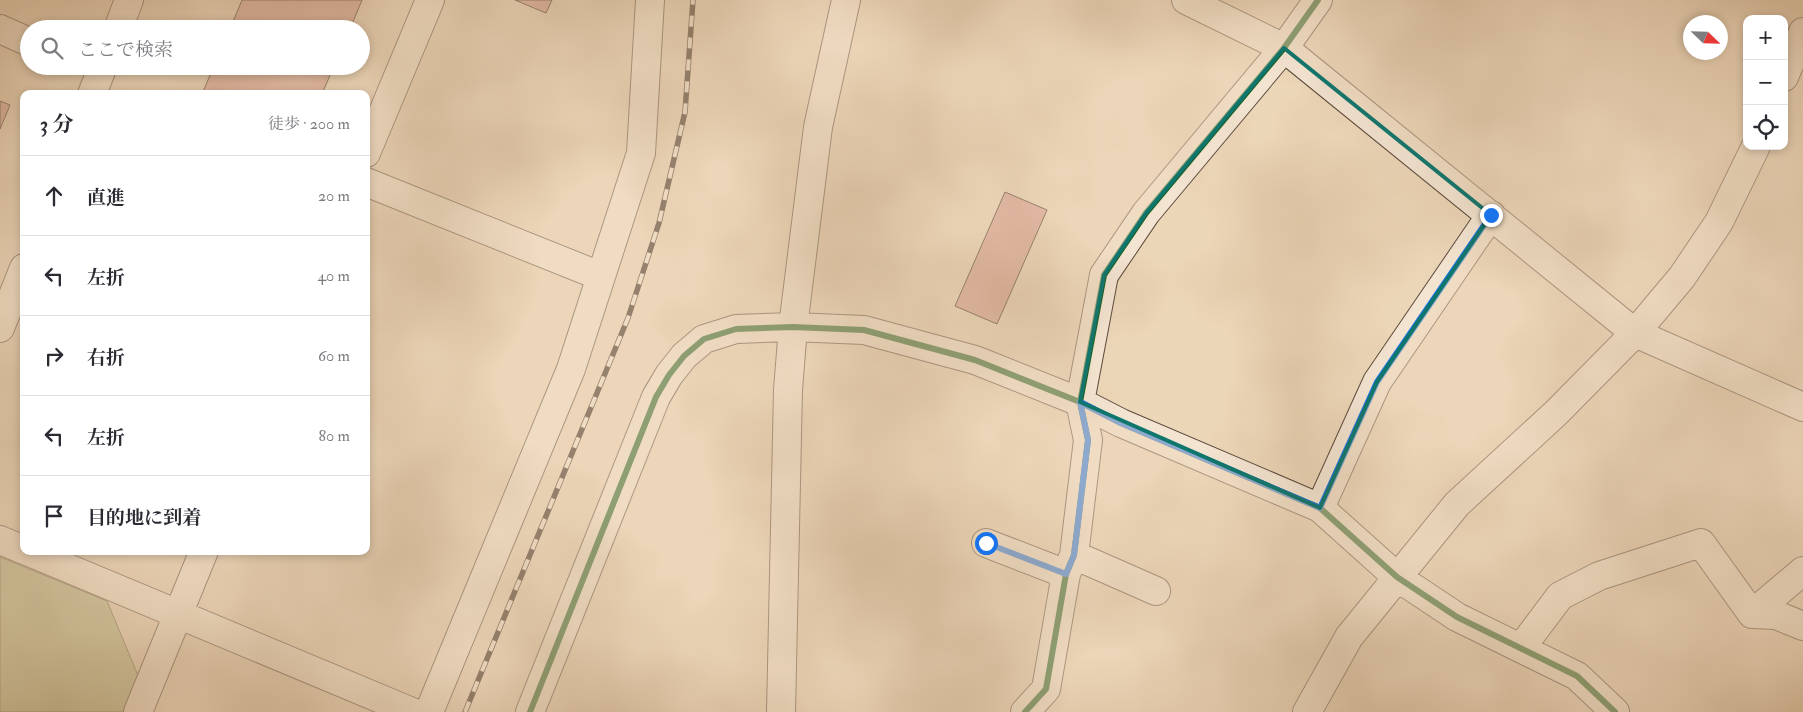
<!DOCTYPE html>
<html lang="ja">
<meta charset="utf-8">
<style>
body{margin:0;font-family:"IM FELL Double Pica","Noto Serif JP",serif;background:#f2f2f3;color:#2b2b33}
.controls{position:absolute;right:15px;top:15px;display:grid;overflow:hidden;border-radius:10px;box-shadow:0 2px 8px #0003}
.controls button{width:45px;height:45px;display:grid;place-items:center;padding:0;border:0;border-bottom:1px solid #e1e1e2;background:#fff;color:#2b2b33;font:25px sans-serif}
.compass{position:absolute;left:1683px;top:15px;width:45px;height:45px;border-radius:50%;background:#fff;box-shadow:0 2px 8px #0003;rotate:113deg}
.stop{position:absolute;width:15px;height:15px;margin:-11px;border:4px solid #1a73e8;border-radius:50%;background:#fff}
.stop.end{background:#1a73e8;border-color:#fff;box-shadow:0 1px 5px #0008}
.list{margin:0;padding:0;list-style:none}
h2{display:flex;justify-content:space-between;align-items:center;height:65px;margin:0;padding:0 20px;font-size:21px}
h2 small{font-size:16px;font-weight:400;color:#7c7c81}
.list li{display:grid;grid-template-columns:32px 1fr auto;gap:15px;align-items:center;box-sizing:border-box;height:80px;padding:0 20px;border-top:1px solid #e1e1e2}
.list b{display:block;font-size:19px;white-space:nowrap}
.list em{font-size:16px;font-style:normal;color:#7c7c81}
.icon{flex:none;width:28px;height:28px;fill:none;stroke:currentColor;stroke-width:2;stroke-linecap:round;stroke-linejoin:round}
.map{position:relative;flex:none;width:1803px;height:712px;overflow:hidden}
.search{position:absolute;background:#fff;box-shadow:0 2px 8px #0003;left:20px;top:20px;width:350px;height:55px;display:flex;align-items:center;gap:12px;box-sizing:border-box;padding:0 18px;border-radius:28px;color:#7c7c81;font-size:19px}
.panel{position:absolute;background:#fff;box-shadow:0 2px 8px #0003;left:20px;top:90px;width:350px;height:465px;border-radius:10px}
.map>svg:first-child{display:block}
</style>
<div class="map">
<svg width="1803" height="712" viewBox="0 0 1803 712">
<rect width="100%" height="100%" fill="#ecd6b8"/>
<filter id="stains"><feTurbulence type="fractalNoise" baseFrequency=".004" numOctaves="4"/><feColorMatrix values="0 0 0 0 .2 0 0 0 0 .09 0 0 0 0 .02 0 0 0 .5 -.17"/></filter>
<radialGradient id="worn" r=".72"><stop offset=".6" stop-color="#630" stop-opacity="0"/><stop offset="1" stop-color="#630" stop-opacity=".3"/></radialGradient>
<path fill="#bbbd8c" stroke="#746c50" d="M0,557L107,601L139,678L125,712H0Z"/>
<path fill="#d59a8c" stroke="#2c1c14" d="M242,0H362L350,29H230Z
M515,0H552L546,13Z
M214,66H334L322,94H202Z
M0,101L10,105L0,129Z
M1005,192L1047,210L997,324L955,306Z"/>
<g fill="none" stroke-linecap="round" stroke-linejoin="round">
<g stroke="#5c4a3d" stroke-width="30">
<path id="minor" d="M1186,0L1284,48L1635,333L1803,407
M0,29L29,42
M118,29L129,0
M1784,77L1803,32
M92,94L103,66
M366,153L430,0
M366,182L600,276
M0,328L24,268
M1320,508L1377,382L1491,215
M0,540L24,550
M986,543L1066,574
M27,551L412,712
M1074,555L1156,591
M1752,614L1776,615L1803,626
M1521,648L1560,596L1599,576L1701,543L1752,614L1803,571
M138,712L204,551
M429,712L571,369L641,153L650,0
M530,712L656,397L669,375L684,356L704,339L736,329L793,327L864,330L975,360L1080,402L1121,423L1320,508L1397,577L1457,617L1577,676L1615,712
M781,712L788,390L793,327L818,127L846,0
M1025,712L1046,689L1066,574L1074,555L1088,440L1080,402L1104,275L1146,213L1284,48L1318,0
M1307,712L1349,637L1457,504L1556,413L1635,333L1682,277L1719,222L1756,146"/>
</g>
<use href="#minor" stroke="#f3e4d1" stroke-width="28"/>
<g stroke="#2c1c14" stroke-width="5.5">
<path id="rail" d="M465,712L628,318L659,223L685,112L693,0"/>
</g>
<use href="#rail" stroke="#f3e4d1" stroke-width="4" stroke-dasharray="11" stroke-linecap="butt"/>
<g stroke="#f3e4d1" stroke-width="9">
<path id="cycleway" d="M530,712L656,397L669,375L684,356L704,339L736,329L793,327L864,330L975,360L1080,402L1121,423L1320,508L1397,577L1457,617L1577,676L1615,712
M1025,712L1046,689L1066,574L1074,555L1088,440L1080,402L1104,275L1146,213L1284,48L1318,0"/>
</g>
<use href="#cycleway" stroke="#1b5e20" stroke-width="6"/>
</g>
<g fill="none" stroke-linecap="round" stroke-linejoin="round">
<path stroke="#1a73e8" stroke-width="6" d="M986,543L1066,574L1074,555L1088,440L1080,402L1121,423L1320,508L1377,382L1491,215"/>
</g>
<path d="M0 0H1803V712H0ZM1284,48L1491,215L1377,382L1320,508L1080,402L1104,275L1146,213Z" fill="#ecd6b8" fill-opacity=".55" fill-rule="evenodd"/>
<path fill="none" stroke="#0f766e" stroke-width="4" stroke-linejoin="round" d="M1284,48L1491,215L1377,382L1320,508L1080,402L1104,275L1146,213Z"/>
<rect width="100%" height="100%" filter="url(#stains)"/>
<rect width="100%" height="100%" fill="url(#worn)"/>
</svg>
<div class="controls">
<button>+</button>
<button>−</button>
<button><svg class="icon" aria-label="locate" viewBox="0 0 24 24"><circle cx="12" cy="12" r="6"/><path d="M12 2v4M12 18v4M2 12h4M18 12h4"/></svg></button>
</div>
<svg class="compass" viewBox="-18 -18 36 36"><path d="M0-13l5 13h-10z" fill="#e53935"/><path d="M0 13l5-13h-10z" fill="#7c7c81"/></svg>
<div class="stop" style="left:986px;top:543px"></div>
<div class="stop end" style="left:1491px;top:215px"></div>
<div class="search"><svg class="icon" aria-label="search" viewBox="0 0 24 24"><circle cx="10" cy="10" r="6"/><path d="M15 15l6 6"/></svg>ここで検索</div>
<section class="panel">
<h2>3 分<small>徒歩 · 200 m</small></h2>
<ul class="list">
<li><svg class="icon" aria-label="ahead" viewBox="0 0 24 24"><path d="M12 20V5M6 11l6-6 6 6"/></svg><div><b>直進</b></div><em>20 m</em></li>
<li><svg class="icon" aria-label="left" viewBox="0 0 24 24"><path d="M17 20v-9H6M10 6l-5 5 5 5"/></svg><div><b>左折</b></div><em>40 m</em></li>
<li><svg class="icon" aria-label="right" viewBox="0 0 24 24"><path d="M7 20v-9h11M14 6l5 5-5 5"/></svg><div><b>右折</b></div><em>60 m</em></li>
<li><svg class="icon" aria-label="left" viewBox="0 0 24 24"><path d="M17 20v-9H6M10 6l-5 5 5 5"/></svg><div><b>左折</b></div><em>80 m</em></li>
<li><svg class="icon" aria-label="arrive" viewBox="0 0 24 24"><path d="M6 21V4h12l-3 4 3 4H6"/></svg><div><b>目的地に到着</b></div></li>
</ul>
</section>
</div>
